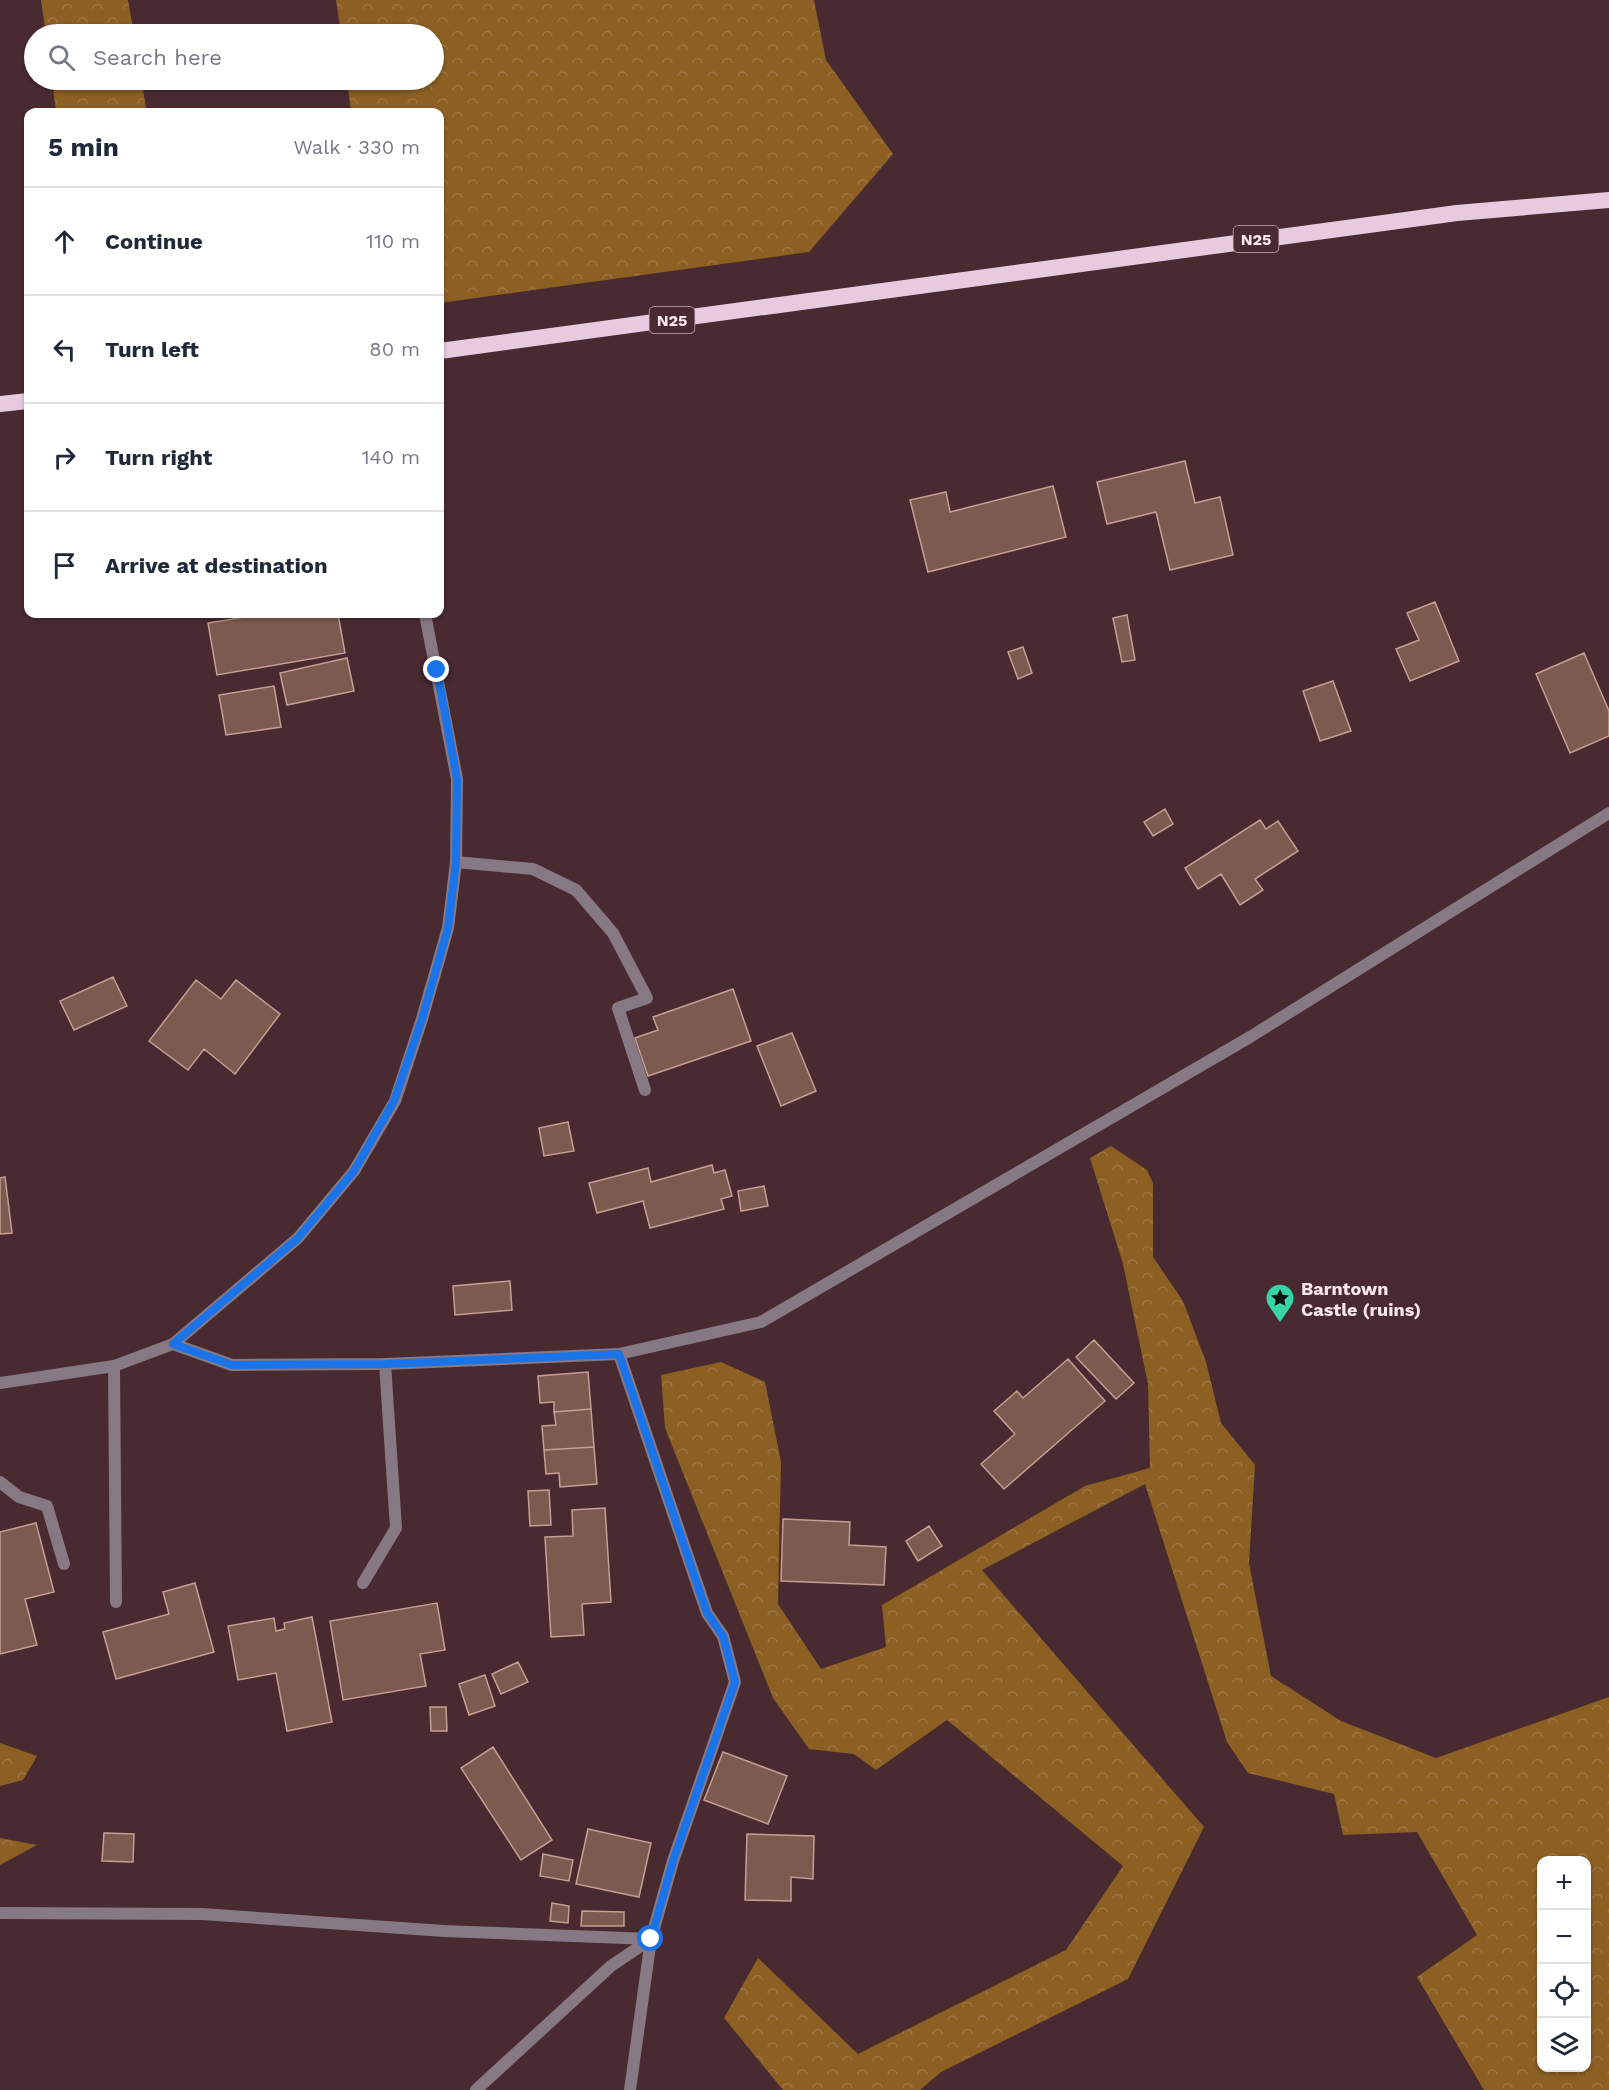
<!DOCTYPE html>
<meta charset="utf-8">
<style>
body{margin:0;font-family:"Work Sans",sans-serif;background:#f6f6f7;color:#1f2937}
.controls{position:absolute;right:18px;bottom:18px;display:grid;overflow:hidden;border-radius:12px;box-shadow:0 2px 4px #0004}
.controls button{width:54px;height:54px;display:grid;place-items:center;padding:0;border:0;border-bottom:2px solid #e0e1e3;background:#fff;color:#1f2937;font:30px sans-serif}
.stop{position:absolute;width:18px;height:18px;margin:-14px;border:4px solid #1a73e8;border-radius:50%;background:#fff}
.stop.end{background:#1a73e8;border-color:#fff;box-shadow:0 2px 6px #0008}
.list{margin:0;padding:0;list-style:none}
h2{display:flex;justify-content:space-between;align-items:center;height:78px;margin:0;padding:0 24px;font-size:26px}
h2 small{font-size:20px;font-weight:400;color:#747a83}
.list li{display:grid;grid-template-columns:39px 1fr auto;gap:18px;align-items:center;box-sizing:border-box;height:108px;padding:0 24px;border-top:2px solid #e0e1e3}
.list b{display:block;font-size:22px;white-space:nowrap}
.list em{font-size:20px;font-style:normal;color:#747a83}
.icon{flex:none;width:33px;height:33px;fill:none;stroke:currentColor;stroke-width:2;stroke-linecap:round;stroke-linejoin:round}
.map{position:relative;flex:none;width:1609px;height:2090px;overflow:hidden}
.search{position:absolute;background:#fff;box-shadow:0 2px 4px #0004;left:24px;top:24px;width:420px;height:66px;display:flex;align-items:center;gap:15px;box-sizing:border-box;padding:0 21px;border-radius:33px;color:#747a83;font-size:22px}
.panel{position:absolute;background:#fff;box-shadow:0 2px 4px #0004;left:24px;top:108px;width:420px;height:510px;border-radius:12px}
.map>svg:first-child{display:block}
</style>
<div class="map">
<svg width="1609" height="2090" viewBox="0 0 1609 2090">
<defs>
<pattern id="forest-crowns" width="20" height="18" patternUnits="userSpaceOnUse" patternTransform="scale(1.5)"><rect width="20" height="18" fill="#8c5f23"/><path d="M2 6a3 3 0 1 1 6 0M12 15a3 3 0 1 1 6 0" fill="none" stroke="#9d7643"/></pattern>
</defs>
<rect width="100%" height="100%" fill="#492a31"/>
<path fill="url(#forest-crowns)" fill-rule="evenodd" d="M41,0H128L134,34H46Z
M336,0H814L826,60L893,154L809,252L440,303V112H351L347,80H434V34H341Z
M52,80H141L147,112H56Z
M1111,1146L1147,1170L1153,1183V1257L1183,1301L1206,1362L1221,1423L1255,1465L1249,1563L1271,1676L1341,1721L1436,1758L1609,1697V2090H1484L1417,1977L1477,1935L1417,1832L1343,1835L1334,1794L1248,1773L1227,1742L1145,1484L982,1570L1204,1827L1128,1979L941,2072L920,2090H783L724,2018L758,1958L858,2054L1066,1950L1123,1866L947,1720L876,1770L854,1754L809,1749L773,1698L665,1428L661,1375L721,1362L765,1382L781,1462L778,1604L821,1669L886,1647L882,1605L1085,1486L1150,1468L1148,1384L1123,1264L1090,1158ZM1586,1860V2068H1542V1860Z
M0,1743L37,1756L23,1780L0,1786Z
M0,1838L37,1845L0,1865Z"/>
<path fill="#7b5a4f" stroke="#c49f93" stroke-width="1.5" d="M1185,461L1195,503L1220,497L1233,555L1170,570L1156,512L1107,524L1097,482Z
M1053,486L1066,537L928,572L910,500L946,492L950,512Z
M1435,602L1459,661L1410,681L1396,649L1419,640L1407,613Z
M264,614H338L345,653L217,675L208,623Z
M1127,615L1135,660L1122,662L1113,618Z
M1023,647L1032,673L1018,679L1008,652Z
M1584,653L1609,711V736L1570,753L1536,674Z
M347,658L354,691L287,705L280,673Z
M1333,681L1351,731L1320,741L1303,691Z
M274,686L281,727L226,735L219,695Z
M1165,809L1173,824L1153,836L1144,822Z
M1260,820L1266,829L1278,821L1298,851L1255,879L1263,890L1240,905L1221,874L1198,889L1185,868Z
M113,977L127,1006L74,1030L60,1001Z
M196,980L221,999L236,980L280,1014L235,1074L204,1049L188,1070L149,1041Z
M733,989L751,1041L648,1076L635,1038L658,1030L653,1017Z
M792,1033L816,1091L781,1106L757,1046Z
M568,1122L574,1151L544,1156L539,1128Z
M712,1165L714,1173L725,1170L732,1196L721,1199L724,1209L650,1228L643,1201L597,1213L589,1183L648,1168L651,1182Z
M5,1177L12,1233L0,1234V1178Z
M764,1186L768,1206L741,1211L738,1191Z
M510,1281L512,1310L455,1315L453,1286Z
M1094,1340L1134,1383L1116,1399L1076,1357Z
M1068,1359L1105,1401L1004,1489L981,1464L1015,1434L994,1411L1017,1391L1023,1398Z
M588,1372L591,1409L554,1412V1402L540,1403L538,1376Z
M591,1409L594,1447L544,1450L542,1426L556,1425L554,1412Z
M594,1447L597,1484L560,1487L559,1473L546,1474L544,1450Z
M549,1490L551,1525L530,1526L528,1491Z
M605,1508L611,1602L582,1604L584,1635L551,1637L545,1537L573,1536L572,1510Z
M783,1519L850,1522L849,1545L886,1547L884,1585L781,1581Z
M36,1523L54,1592L25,1599L37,1645L0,1654V1532Z
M929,1526L942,1546L918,1561L906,1541Z
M195,1583L214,1652L116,1679L103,1632L169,1614L163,1592Z
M437,1603L445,1650L420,1654L426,1686L343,1700L330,1621Z
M312,1617L332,1722L287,1731L276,1673L238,1680L228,1626L274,1618L276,1631L285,1629L284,1623Z
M518,1662L528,1682L501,1694L492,1674Z
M485,1675L495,1706L469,1715L459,1684Z
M430,1707H446L447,1731H431Z
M493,1747L552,1840L521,1860L461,1768Z
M723,1752L787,1776L768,1824L704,1800Z
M588,1829L651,1843L639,1897L576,1884Z
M104,1833L134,1834L133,1862L102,1861Z
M747,1834L814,1836L813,1879L791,1877V1901L745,1900Z
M543,1854L573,1860L569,1881L540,1876Z
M552,1903L569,1906L568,1923L550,1921Z
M582,1911L624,1912V1926H581Z"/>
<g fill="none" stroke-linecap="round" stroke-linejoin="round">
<path stroke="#867983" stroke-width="12" d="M456,862L533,869L576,890L613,933L647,998L618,1008L645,1090
M114,1366L116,1602
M0,1482L19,1497L47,1506L64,1564
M363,1583L396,1528L385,1364
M476,2090L611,1966L651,1939"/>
<path stroke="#867983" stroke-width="12" d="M173,1344L232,1365L385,1364L619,1354L761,1322L1250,1037L1609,813
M619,1354L707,1613L723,1636L735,1682L673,1861L651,1939L630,2090
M0,1913L202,1914L444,1931L651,1939"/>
<path stroke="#867983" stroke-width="12" d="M0,1383L114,1366L173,1344L298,1238L354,1171L395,1101L422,1019L448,928L456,862L457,779L425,614"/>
<path stroke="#e7cae0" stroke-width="16" d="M440,351L1457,213L1609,200
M0,404L28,401"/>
</g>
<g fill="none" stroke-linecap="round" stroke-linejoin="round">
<path stroke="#1a73e8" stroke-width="8" d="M437,670L457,779L456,862L448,928L422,1019L394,1101L354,1171L298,1238L173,1344L232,1365L385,1364L619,1354L707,1613L723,1636L735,1682L673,1861L651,1939"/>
</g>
<defs>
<g id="sight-pin" transform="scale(1.5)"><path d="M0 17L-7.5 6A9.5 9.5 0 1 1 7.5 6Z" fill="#36d4a7" stroke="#492a31"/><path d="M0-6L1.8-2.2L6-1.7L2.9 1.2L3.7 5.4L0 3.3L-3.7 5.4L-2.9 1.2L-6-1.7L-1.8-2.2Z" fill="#111"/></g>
</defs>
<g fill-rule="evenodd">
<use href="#sight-pin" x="1280" y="1298"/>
</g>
<g text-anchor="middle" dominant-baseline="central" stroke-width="4.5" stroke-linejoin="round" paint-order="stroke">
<g fill="#492a31" stroke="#c6aeb2" stroke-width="1.5">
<rect x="1233.5" y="226" width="45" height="26" rx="4.5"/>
<rect x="649.5" y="307" width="45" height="26" rx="4.5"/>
</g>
<g font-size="16" font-weight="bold" fill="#fbe6e9">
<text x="1256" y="239">N25</text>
<text x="672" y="320">N25</text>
</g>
<g font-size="18" font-weight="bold" fill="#fbe6e9" stroke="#492a31" text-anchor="start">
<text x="1301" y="1288">Barntown<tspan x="1301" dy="21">Castle (ruins)</tspan></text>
</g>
</g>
</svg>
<div class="controls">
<button>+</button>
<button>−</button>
<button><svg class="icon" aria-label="locate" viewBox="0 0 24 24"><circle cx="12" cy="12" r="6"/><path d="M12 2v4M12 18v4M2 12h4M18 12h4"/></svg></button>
<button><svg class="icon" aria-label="layers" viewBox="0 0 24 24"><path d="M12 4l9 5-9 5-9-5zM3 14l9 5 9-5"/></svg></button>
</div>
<div class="stop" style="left:651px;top:1939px"></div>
<div class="stop end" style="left:437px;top:670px"></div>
<div class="search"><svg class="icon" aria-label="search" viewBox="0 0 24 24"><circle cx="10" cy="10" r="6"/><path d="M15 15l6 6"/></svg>Search here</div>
<section class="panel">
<h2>5 min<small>Walk · 330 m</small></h2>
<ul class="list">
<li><svg class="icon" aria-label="ahead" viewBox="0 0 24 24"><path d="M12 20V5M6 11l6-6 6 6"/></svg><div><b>Continue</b></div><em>110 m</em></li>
<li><svg class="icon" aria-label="left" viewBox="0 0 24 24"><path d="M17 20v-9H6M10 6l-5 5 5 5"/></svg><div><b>Turn left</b></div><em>80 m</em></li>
<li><svg class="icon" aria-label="right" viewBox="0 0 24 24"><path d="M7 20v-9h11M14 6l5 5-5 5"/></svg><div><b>Turn right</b></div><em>140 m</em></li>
<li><svg class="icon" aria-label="arrive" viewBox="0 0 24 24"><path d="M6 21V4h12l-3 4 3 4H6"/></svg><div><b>Arrive at destination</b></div></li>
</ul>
</section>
</div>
